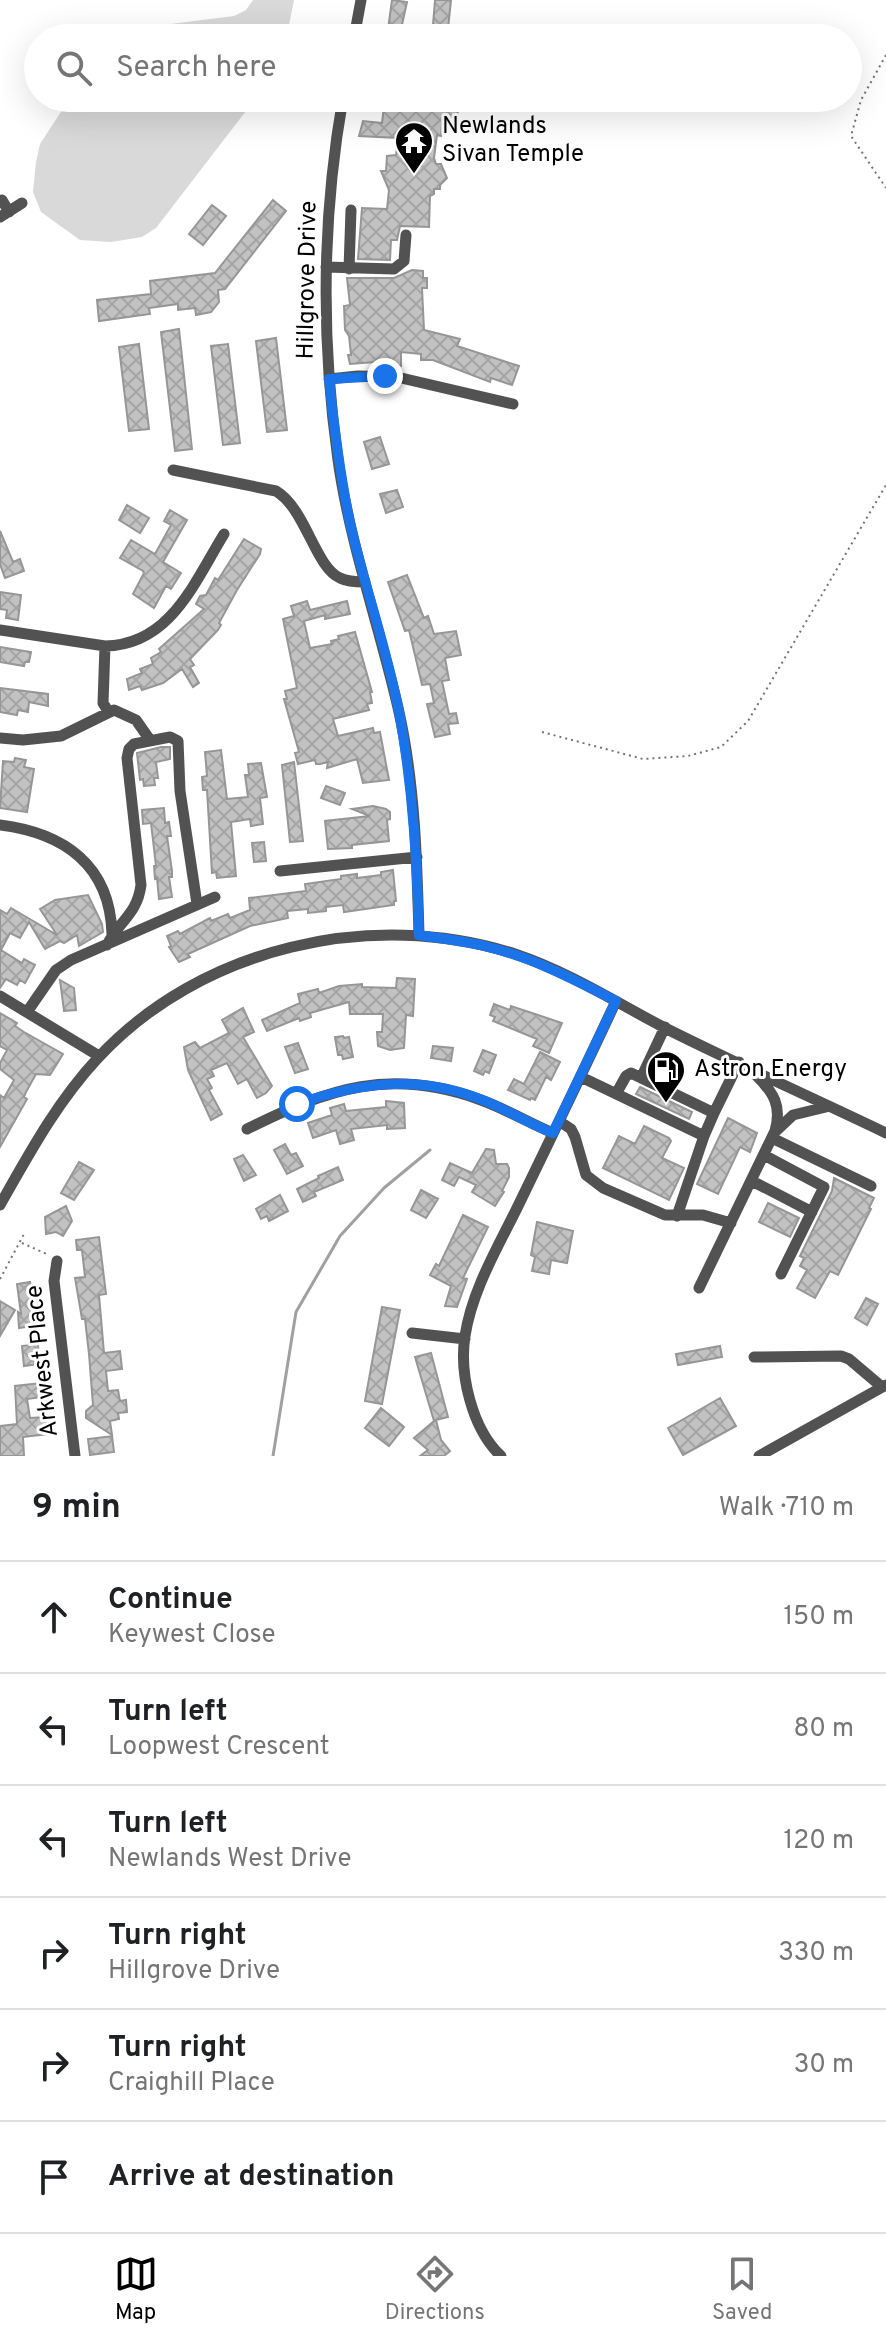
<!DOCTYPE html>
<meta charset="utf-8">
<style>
body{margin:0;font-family:Overpass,sans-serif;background:#f2f2f2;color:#202124}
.stop{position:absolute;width:24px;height:24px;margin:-18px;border:6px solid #1a73e8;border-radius:50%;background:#fff}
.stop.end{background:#1a73e8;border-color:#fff;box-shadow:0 2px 8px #0008}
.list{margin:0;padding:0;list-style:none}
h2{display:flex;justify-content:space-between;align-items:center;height:104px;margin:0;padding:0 32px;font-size:34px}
h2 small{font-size:26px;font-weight:400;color:#757577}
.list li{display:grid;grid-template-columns:52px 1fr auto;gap:24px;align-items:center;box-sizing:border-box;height:112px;padding:0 32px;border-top:2px solid #e0e0e0}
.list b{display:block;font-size:30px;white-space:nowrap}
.list p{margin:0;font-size:26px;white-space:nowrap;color:#757577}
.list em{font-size:26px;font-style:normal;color:#757577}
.icon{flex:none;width:44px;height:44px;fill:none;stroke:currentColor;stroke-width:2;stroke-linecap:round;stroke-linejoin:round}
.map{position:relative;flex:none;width:886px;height:1456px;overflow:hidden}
.search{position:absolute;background:#fff;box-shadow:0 8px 32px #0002;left:24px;right:24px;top:24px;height:88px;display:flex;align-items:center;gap:20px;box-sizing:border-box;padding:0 28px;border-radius:44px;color:#757577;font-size:30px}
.sheet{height:776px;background:#fff}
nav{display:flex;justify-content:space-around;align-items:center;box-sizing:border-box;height:112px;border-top:2px solid #e0e0e0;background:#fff;font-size:22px;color:#757577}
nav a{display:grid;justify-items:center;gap:4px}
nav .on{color:#000}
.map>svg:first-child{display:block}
</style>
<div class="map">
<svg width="886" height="1456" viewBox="0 0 886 1456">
<defs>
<pattern id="building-cross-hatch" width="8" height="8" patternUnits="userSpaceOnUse" patternTransform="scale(2)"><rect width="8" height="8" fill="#c2c2c2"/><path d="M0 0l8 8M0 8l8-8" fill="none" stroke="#a5a5a5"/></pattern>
</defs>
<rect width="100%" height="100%" fill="#fff"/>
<path fill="#d9d9d9" d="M253,0H294L288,30L290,38H118L155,26L234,16L246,10Z
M70,98H256L156,228L142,237L111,242L80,240L41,212L33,192L36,162L40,144Z"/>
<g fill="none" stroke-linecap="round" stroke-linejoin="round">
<path stroke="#a0a0a0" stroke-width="3" d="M273,1456L296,1312L340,1236L384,1188L430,1150"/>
</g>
<path fill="url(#building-cross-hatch)" stroke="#969696" stroke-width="2" d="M392,0L407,2L399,38L387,37Z
M435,0H451L447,38H432Z
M385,98L440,101L439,108L458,110L456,125L442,123L441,136L437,135L434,158L436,164H441L447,178L440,185V189H434V194L430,196L429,227L400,226L397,240H391L390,260L358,259L362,208L387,209L389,190L381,171H386L387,156L396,155L398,138L359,136L363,121L382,123Z
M273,200L286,211L225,289L218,290L219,302L211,312L196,315L195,308L178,310V304L149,308L150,314L99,321L97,300L151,294L150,281L215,273Z
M212,205L226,216L203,245L189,234Z
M412,270L423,271V278H427V288H422L424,330L460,339L457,346L519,366L512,385L491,378L490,382L433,360H421V354L401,352V366L389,364V361L350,364L348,355H351L349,336L345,330L344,306L350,305L347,278H394Z
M179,329L192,449L175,451L161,332Z
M276,338L287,430L267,432L256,341Z
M139,344L149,429L129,431L119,347Z
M228,344L240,443L223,445L211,346Z
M380,437L389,464L372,469L364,442Z
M397,490L403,507L386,513L380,494Z
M127,505L149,518L140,533L119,520Z
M170,510L187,520L163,562L181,573L171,589L166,586L154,608L133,594L144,573L143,571L120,558L131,540L155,554L171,525L164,521Z
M0,531L13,562L20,559L24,571L5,578L0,564Z
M244,539L261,549L260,554L237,590L219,623L221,625L218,630L190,659L194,665L190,667L199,683L193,687L182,669L163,683L142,690L140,686L129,690L127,679L142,673L140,669L153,664L151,658L161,652L159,649L204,609L196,604L200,596L206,595L215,578L218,580Z
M407,575L424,618L428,616L434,634L456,631L461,655L445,658L449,680L442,681L449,714L456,713L458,723L448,724L450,734L435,737L427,704L434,703L430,684L422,685L409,630L405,631L388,582Z
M0,592L21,595L18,620L6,618L7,610L0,609Z
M307,601L310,610L347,601L350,614L325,619V615L304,621L310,648L332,644L331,641L339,639L338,636L355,632L372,692H370L372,703L367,704L369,710L333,719L338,736L373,728L374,733L380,732L389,780L363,783L357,759L327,768L328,762L320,764H316L315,760L298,764L295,753L299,752L284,699H287L285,691L297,688L283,619L294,616L291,606Z
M0,647L31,652L29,662H25L24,666L0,662Z
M0,688L48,694V706L29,702L28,712L18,710L17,715L0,712Z
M161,747H170V759L156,762L158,778H154L155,785L144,786L143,779L140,780L137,753Z
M221,750L227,799L248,797L245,775H249L248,764L261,763L267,797L260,798L263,824L251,826L250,819L231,822L236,876L217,878L216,872L212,873L207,790H203L202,777L207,776L205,752Z
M15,758L26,760L24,767L34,769L27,812L0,808L3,761L14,762Z
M294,762L303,841L290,842L282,765Z
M326,786L345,793L340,805L321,798Z
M373,806L386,809L390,812V819L387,820L389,841L352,845V848L328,849L325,821L370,816L352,809Z
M164,808L165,823L169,822L171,836H167L172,871V877H169L172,897L159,899L157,878L155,879L154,866H156L151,823L143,824L142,810Z
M264,842L266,861L254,862L252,843Z
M393,870L396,901H394V905L344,912L343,905L326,907V911L308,913V909L287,911L288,918L250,926L188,954L190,957L179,962L169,947L171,946L167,936L178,931L180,934L210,918L211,921L228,914L230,918L250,910L249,898L306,891L305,884L341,879V876L357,874V878L381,875V872Z
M88,895L102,924L103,932L79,946L77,935L64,943L60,941L45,949L29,922L20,938L10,933L1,950L22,963L24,959L35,965L25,983L20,980L17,985L6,979L0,988V910L7,914L11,908L57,935L40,909L55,900Z
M397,978L415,979L413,1016L406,1015L404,1048L390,1050L378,1046L377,1032H382L383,1014H350L349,1002L310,1013L311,1017L300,1021L299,1018L267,1031L262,1020L300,1003L298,994L318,989L319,993L339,986L362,984V987L396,988Z
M60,980L74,988L76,1010L64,1011Z
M494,1004L510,1010L511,1006L562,1023L549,1053L533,1046L537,1039L493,1021L495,1017L490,1015Z
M243,1008L254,1032L243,1037L272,1086L266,1093L257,1098L247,1079L238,1084L227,1063L211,1070L214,1076L207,1079L212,1088L209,1090L222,1114L211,1120L188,1070L184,1047L195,1042L200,1048L229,1033L222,1020Z
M0,1013L17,1023L15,1026L24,1032L63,1054L50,1075L36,1074L26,1092L24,1097L27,1099L0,1147V1095L4,1098L14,1080L0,1069V1063L7,1050L0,1046Z
M343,1036L344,1038L349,1037L353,1057L343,1059L342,1055H338L335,1037Z
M298,1043L308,1069L295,1073L285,1047Z
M433,1046L453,1048L451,1061L431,1058Z
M483,1050L496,1055L489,1073L485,1071L483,1075L474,1071Z
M540,1052L560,1062L551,1080L546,1077L535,1100L531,1098L530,1100L508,1090L514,1079L524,1084Z
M640,1087L692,1112L689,1119L636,1094Z
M386,1101L404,1103L405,1128L387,1129V1125L351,1129L354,1140L340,1144L336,1130L313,1138L308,1123L332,1115L330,1108L344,1104L346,1111L386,1107Z
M728,1118L757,1133L750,1152L740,1147L718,1194L697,1184Z
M644,1126L669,1138L671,1141L662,1158L684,1168L669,1200L603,1168L619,1136L635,1144Z
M285,1144L291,1155L296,1153L303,1166L287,1174L274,1150Z
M486,1149L494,1150L496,1164H507L509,1168V1177L502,1191L504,1192L495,1206L472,1192L476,1185L459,1177L454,1186L442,1180L450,1163L472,1173Z
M243,1155L256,1175L244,1181L234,1159Z
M79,1162L94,1170L74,1200L61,1193Z
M338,1167L343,1180L314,1192L316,1196L303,1202L297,1189L319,1178L318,1176Z
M834,1178L874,1198L869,1208L871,1209L838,1275L830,1271L815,1298L797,1288L807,1270L800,1266L804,1258L800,1256L832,1191Z
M421,1190L438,1199L426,1218L411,1210Z
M280,1195L288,1211L269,1221L267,1216L261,1219L256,1209Z
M768,1203L799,1218L790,1237L759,1222Z
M66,1206L72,1221L63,1236L56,1232L46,1234L45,1217Z
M463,1215L488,1227L463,1278L467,1279L457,1307L445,1306L451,1286L430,1275L436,1264L439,1266Z
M537,1222L573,1231L567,1263L551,1260L549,1274L532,1271L535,1257L531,1255Z
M99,1237L106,1294L99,1295L104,1353L120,1351L122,1369L106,1371L108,1391L118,1390L120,1401L126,1400L127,1412L118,1413L119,1419L110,1421L112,1435L86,1418V1411L93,1405L89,1354L85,1319H82L75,1278L85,1277L82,1250H77L76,1240Z
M30,1282L34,1305H37L39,1325L19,1328L18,1312L21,1314L17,1284Z
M866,1298L878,1304L867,1325L855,1318Z
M0,1301L15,1310L0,1336Z
M382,1307L400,1310L382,1404L365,1401Z
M38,1344L39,1364L24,1366L22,1346Z
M720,1346L722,1357L678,1365L676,1354Z
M431,1353L448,1417L436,1420L441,1440L450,1451L444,1456H420L428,1450L414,1438L434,1421L415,1357Z
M41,1383L42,1397L27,1399L30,1418L45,1417L50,1434L23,1437L24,1456H0V1426L17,1424L15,1386Z
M720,1398L736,1426L683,1455L668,1428Z
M381,1408L404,1427L389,1446L365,1428Z
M112,1436L114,1452L90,1455L88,1439Z"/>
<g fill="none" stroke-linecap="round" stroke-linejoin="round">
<path stroke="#747474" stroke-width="2" stroke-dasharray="2 4" stroke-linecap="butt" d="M886,55L861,100L851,136L886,188
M542,732L643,759L688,756L721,747L748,721L886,485
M22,1243L49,1255
M0,1279L24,1234"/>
<path stroke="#525252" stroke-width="11" d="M354,38L361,0
M343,98C322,217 321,339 338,460C350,545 380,628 399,712C415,785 417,861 419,935
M2,200L9,212
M0,217L22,203
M326,267L394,269L404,261L406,235
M349,269L351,210
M329,379L358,376L397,377L513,404
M173,470L276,491C306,509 315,567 340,578C348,582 357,582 365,582
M0,630L105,646C170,645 194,583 224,534
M105,646L103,703L108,711
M0,738L23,740L61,736L114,710L136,720L150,740
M0,825C64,833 110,865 112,934
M280,871L417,857
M107,945C119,921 137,915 141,885L127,758L129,749L134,744L170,737L178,741L180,791L197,904
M0,996L99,1056
M27,1012L56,970L71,960L215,897
M581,1077L704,1136L714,1113
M641,1078L665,1027
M616,1094L626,1076L631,1073L714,1113L739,1062
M559,1121L571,1129L575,1137L586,1175L603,1188L665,1215H703L731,1223
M247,1129C329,1088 391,1067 481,1100C506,1109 529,1123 553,1133
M776,1131L793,1115L826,1107
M772,1138L871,1186
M764,1155L824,1187L781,1274
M752,1181L812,1212
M0,1205C29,1154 57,1102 97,1059C200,947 372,908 515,954C569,972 617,1003 667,1029C739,1065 813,1098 886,1133
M677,1216L704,1136
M57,1261L54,1281L75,1456
M699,1288L775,1131C782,1106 774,1093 756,1075
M412,1333L465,1339
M754,1357L841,1356L849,1359L882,1387
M501,1456C472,1429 459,1374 465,1336C472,1290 498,1247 518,1206C551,1138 584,1070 616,1001
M759,1456L886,1385"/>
</g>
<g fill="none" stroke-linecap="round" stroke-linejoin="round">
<path stroke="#1a73e8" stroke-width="10" d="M297,1104C361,1082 421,1074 485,1101C509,1111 530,1124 553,1133L616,1001C575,980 534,958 488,947C466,941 442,939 419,935C417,862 413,790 400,717C388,652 365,588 350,523C340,475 334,427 329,379L385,376"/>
</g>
<defs>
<g id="temple-pin" transform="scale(2)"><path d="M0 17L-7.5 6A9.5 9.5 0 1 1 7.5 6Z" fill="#000" stroke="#fff"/><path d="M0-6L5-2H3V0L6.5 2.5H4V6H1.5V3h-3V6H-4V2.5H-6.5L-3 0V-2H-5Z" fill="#fff"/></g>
<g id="fuel-pin" transform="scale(2)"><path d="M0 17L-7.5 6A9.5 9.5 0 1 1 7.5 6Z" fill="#000" stroke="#fff"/><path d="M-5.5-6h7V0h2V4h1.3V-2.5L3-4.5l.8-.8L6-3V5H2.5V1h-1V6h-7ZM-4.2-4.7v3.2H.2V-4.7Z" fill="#fff"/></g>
</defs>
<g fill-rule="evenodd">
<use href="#temple-pin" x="414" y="141"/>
<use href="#fuel-pin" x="666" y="1070"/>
</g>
<g text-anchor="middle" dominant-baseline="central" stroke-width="6" stroke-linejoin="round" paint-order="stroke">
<g font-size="24" fill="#000" stroke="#fff" text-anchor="start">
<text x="442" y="127">Newlands<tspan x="442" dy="28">Sivan Temple</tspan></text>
<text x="694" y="1070">Astron Energy</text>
</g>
<g font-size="24" fill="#000" stroke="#fff">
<text transform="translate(308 280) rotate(-89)">Hillgrove Drive</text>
<text transform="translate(43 1361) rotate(-96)">Arkwest Place</text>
</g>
</g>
</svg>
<div class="stop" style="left:297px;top:1104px"></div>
<div class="stop end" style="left:385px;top:376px"></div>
<div class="search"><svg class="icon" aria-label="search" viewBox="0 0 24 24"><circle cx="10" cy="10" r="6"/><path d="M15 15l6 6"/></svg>Search here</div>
</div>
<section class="sheet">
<h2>9 min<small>Walk · 710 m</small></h2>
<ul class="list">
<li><svg class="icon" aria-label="ahead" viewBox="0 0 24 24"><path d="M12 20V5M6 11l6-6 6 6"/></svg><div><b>Continue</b><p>Keywest Close</p></div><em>150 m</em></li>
<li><svg class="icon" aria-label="left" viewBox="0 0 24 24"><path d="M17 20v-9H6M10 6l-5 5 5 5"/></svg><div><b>Turn left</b><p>Loopwest Crescent</p></div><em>80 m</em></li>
<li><svg class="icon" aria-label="left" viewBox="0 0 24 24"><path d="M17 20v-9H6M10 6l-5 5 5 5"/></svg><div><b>Turn left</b><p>Newlands West Drive</p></div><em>120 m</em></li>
<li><svg class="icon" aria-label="right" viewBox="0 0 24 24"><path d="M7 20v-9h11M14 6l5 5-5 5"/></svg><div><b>Turn right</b><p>Hillgrove Drive</p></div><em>330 m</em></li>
<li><svg class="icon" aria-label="right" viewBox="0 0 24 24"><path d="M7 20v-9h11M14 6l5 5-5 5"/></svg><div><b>Turn right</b><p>Craighill Place</p></div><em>30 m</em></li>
<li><svg class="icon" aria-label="arrive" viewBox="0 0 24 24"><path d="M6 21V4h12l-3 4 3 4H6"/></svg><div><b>Arrive at destination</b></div></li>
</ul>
</section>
<nav>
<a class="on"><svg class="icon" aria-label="map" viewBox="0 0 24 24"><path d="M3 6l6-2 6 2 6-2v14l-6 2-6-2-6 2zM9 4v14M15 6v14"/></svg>Map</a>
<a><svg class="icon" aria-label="directions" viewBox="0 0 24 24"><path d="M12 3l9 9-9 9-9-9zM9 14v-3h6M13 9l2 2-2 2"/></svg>Directions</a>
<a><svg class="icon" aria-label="saved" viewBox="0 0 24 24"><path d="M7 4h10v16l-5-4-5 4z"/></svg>Saved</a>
</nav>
